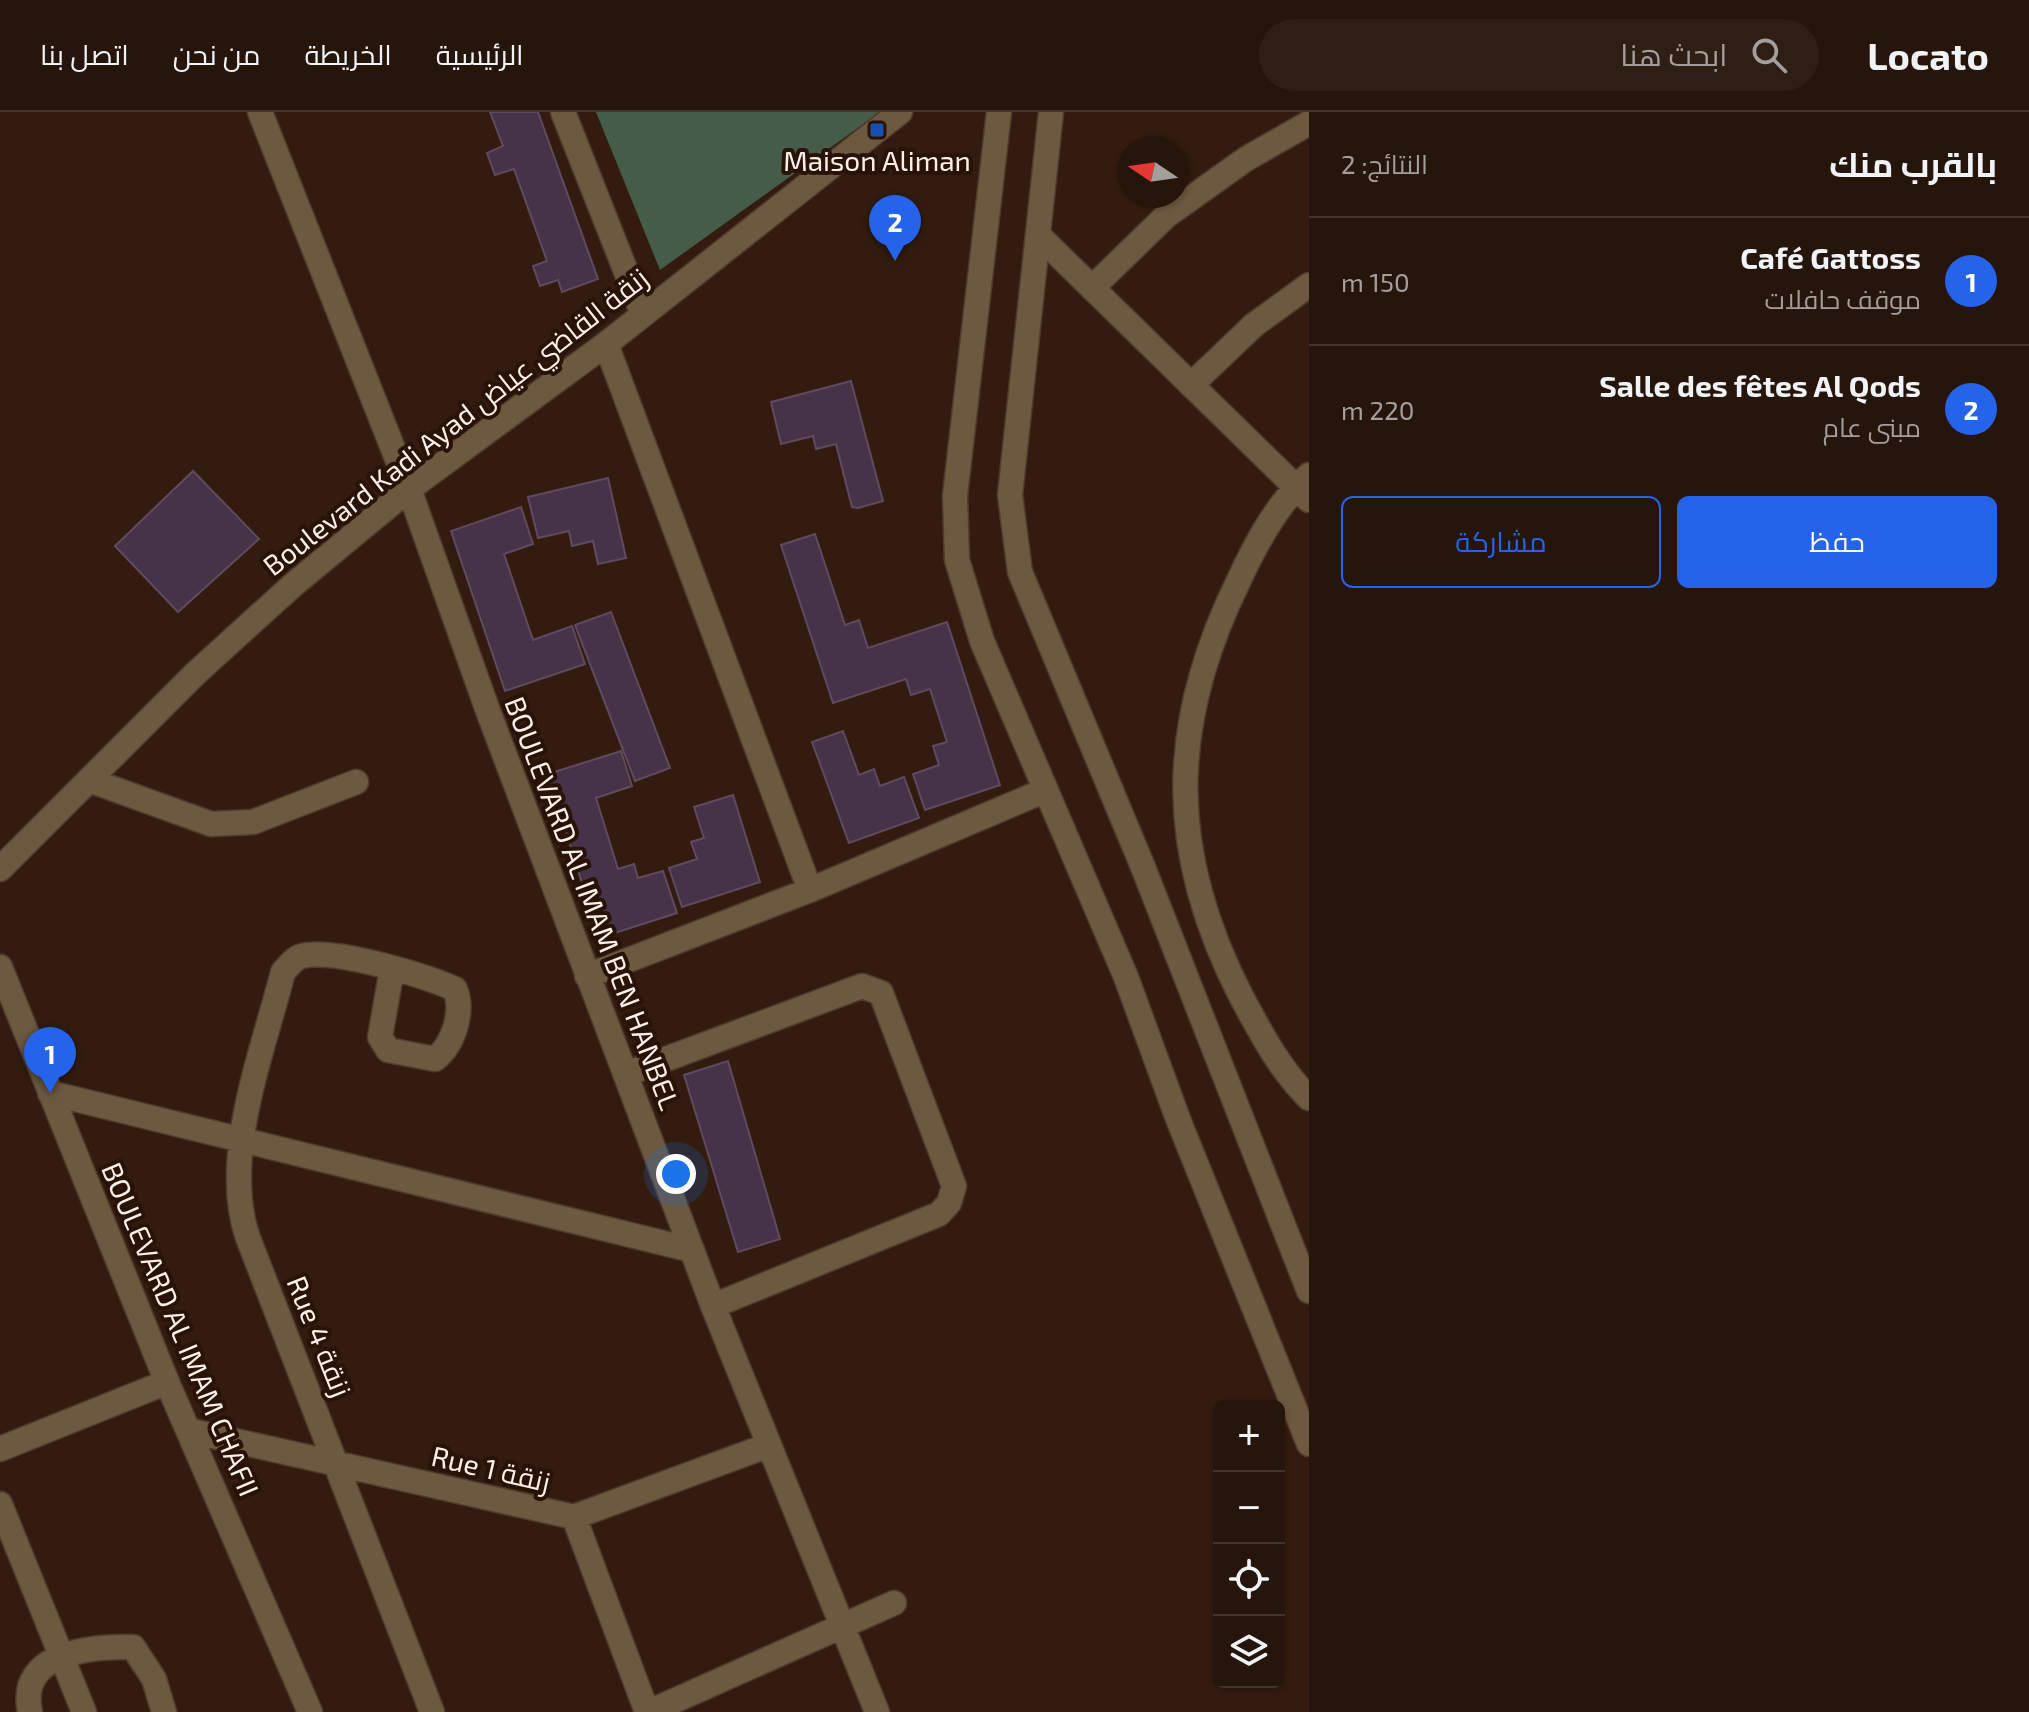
<!DOCTYPE html>
<html lang="ar">
<meta charset="utf-8">
<style>
body{margin:0;font-family:"Exo 2",Cairo,sans-serif;background:#2e1e14;color:#f1f3f6;direction:rtl}
.controls{position:absolute;right:24px;bottom:24px;display:grid;overflow:hidden;border-radius:12px;box-shadow:0 2px 6px #0004}
.controls button{width:72px;height:72px;display:grid;place-items:center;padding:0;border:0;border-bottom:2px solid #42342c;background:#26150b;color:#f1f3f6;font:40px sans-serif}
.compass{position:absolute;left:1117px;top:24px;width:72px;height:72px;border-radius:50%;background:#26150b;box-shadow:0 2px 6px #0004;rotate:283deg}
.you{position:absolute;left:676px;top:1062px;width:28px;height:28px;margin:-20px;border:6px solid #fff;border-radius:50%;background:#1a73e8;box-shadow:0 0 0 12px #1a73e833}
.badge{display:grid;place-items:center;width:52px;height:52px;border-radius:50%;background:#2563eb;color:#fff;font-size:26px;font-weight:700}
.pin{position:absolute;translate:-50% -66px;filter:drop-shadow(0 2px 4px #0008)}
.pin::after{content:'';position:absolute;top:42px;width:28px;height:24px;background:inherit;clip-path:polygon(0 0,100% 0,50% 100%)}
.list{margin:0;padding:0;list-style:none}
h2{display:flex;justify-content:space-between;align-items:center;height:104px;margin:0;padding:0 32px;font-size:34px}
h2 small{font-size:26px;font-weight:400;color:#a49f9d}
.list li{display:grid;grid-template-columns:52px 1fr auto;gap:24px;align-items:center;box-sizing:border-box;height:128px;padding:0 32px;border-top:2px solid #42342c}
.list b{display:block;font-size:30px;white-space:nowrap}
.list p{margin:0;font-size:26px;white-space:nowrap;color:#a49f9d}
.list em{font-size:26px;font-style:normal;color:#a49f9d}
.actions{display:flex;gap:16px;padding:24px 32px}
.actions a{flex:1;padding:18px 0;border:2px solid #2563eb;border-radius:12px;text-align:center;font-size:28px;color:#2563eb}
.actions .main{background:#2563eb;color:#fff}
.icon{flex:none;width:44px;height:44px;fill:none;stroke:currentColor;stroke-width:2;stroke-linecap:round;stroke-linejoin:round}
.map{position:relative;flex:none;width:1309px;height:1600px;overflow:hidden;direction:ltr}
header{display:flex;align-items:center;gap:48px;box-sizing:border-box;height:112px;padding:0 40px;background:#26150b;border-bottom:2px solid #42342c}
header strong{font-size:38px}
nav{display:flex;gap:44px;margin-inline-start:auto;font-size:28px}
.search{width:560px;height:72px;background:#2e1e14;display:flex;align-items:center;gap:20px;box-sizing:border-box;padding:0 28px;border-radius:44px;color:#a49f9d;font-size:30px}
main{display:flex}
aside{flex:1;background:#26150b}
.map>svg:first-child{display:block}
</style>
<header>
<strong>Locato</strong>
<div class="search"><svg class="icon" aria-label="search" viewBox="0 0 24 24"><circle cx="10" cy="10" r="6"/><path d="M15 15l6 6"/></svg>ابحث هنا</div>
<nav><a>الرئيسية</a><a>الخريطة</a><a>من نحن</a><a>اتصل بنا</a></nav>
</header>
<main>
<aside>
<h2>بالقرب منك<small>النتائج: 2</small></h2>
<ul class="list">
<li><span class="badge">1</span><div><b>Café Gattoss</b><p>موقف حافلات</p></div><em>150 m</em></li>
<li><span class="badge">2</span><div><b>Salle des fêtes Al Qods</b><p>مبنى عام</p></div><em>220 m</em></li>
</ul>
<div class="actions"><a class="main">حفظ</a><a>مشاركة</a></div>
</aside>
<div class="map">
<svg width="1309" height="1600" viewBox="0 0 1309 1600">
<rect width="100%" height="100%" fill="#331c0f"/>
<path fill="#455c48" d="M596,0H880L660,158Z"/>
<path fill="#463347" stroke="#5f4b60" stroke-width="2" d="M490,0H538L598,167L562,180L558,168L540,174L533,154L547,149L514,57L495,63L487,41L503,34Z
M851,269L883,389L858,396L852,395L836,332L816,337L813,324L781,332L771,290Z
M193,359L259,427L178,500L115,434Z
M608,366L626,446L598,452L593,429L572,434L569,419L538,426L528,385Z
M521,395L533,432L504,442L533,528L572,514L585,552L505,579L451,419Z
M815,422L845,513L859,508L868,536L947,510L1000,673L925,698L913,662L939,653L933,634L947,630L930,577L911,583L906,567L833,591L781,433Z
M611,500L670,656L635,669L575,513Z
M843,619L859,663L874,657L880,674L904,665L919,706L849,731L812,630Z
M621,639L632,674L596,686L618,757L634,752L638,766L663,759L677,801L599,826L548,662Z
M733,683L760,770L682,795L669,756L697,747L691,730L704,726L694,695Z
M728,949L780,1127L738,1140L684,963Z"/>
<g fill="none" stroke-linecap="round" stroke-linejoin="round">
<g stroke="#503a2e" stroke-width="27">
<path id="minor" d="M260,0L409,377L488,599L713,1194L877,1600
M563,0L642,200
M999,0L955,384L957,448L982,529L1126,865L1178,1007L1309,1332
M1051,0L1010,383L1020,460L1143,755L1309,1179
M1038,123L1309,388
M1092,176L1166,104L1246,47L1309,11
M606,232L810,778
M1191,273L1254,213L1309,173
M1309,363C1278,390 1256,431 1239,468C1167,614 1167,741 1242,886C1261,921 1280,958 1309,986
M89,668L211,712L253,710L356,670
M0,757L196,561L293,473L409,377L606,232L900,0
M0,855L167,1270L310,1600
M392,857L380,925L388,938L435,947C454,932 464,899 455,877C423,863 334,836 302,844C294,846 289,854 283,860C263,940 220,1046 248,1126L432,1600
M587,864L810,778L1046,678
M626,962L862,874L881,881L954,1074L949,1091L939,1102L713,1194
M50,981L692,1138
M191,1319L574,1405L647,1600
M0,1337L167,1270
M0,1392L84,1600
M574,1405L769,1333
M30,1600C17,1540 91,1534 133,1535L154,1567L164,1600
M649,1600L894,1491"/>
</g>
<use href="#minor" stroke="#6c593f" stroke-width="24"/>
</g>
<rect fill="#1a4fb4" stroke="#291206" stroke-width="3" x="869" y="10" width="16" height="16" rx="4"/>
<g text-anchor="middle" dominant-baseline="central" stroke-width="8" stroke-linejoin="round" paint-order="stroke">
<g font-size="28" fill="#fff1ea" stroke="#291206">
<text x="877" y="48">Maison Aliman</text>
</g>
<g font-size="28" fill="#fff1ea" stroke="#291206">
<text transform="translate(455 309) rotate(-38)">Boulevard Kadi Ayad زنقة القاضي عياض</text>
<text transform="translate(593 791) rotate(69)">BOULEVARD AL IMAM BEN HANBEL</text>
<text transform="translate(181 1217) rotate(67)">BOULEVARD AL IMAM CHAFII</text>
<text transform="translate(320 1224) rotate(68)">Rue 4 زنقة</text>
<text transform="translate(491 1356) rotate(13)">Rue 1 زنقة</text>
</g>
</g>
</svg>
<div class="controls">
<button>+</button>
<button>−</button>
<button><svg class="icon" aria-label="locate" viewBox="0 0 24 24"><circle cx="12" cy="12" r="6"/><path d="M12 2v4M12 18v4M2 12h4M18 12h4"/></svg></button>
<button><svg class="icon" aria-label="layers" viewBox="0 0 24 24"><path d="M12 4l9 5-9 5-9-5zM3 14l9 5 9-5"/></svg></button>
</div>
<svg class="compass" viewBox="-18 -18 36 36"><path d="M0-13l5 13h-10z" fill="#e53935"/><path d="M0 13l5-13h-10z" fill="#a49f9d"/></svg>
<div class="you"></div>
<div class="pin badge" style="left:50px;top:981px">1</div>
<div class="pin badge" style="left:895px;top:149px">2</div>
</div>
</main>
